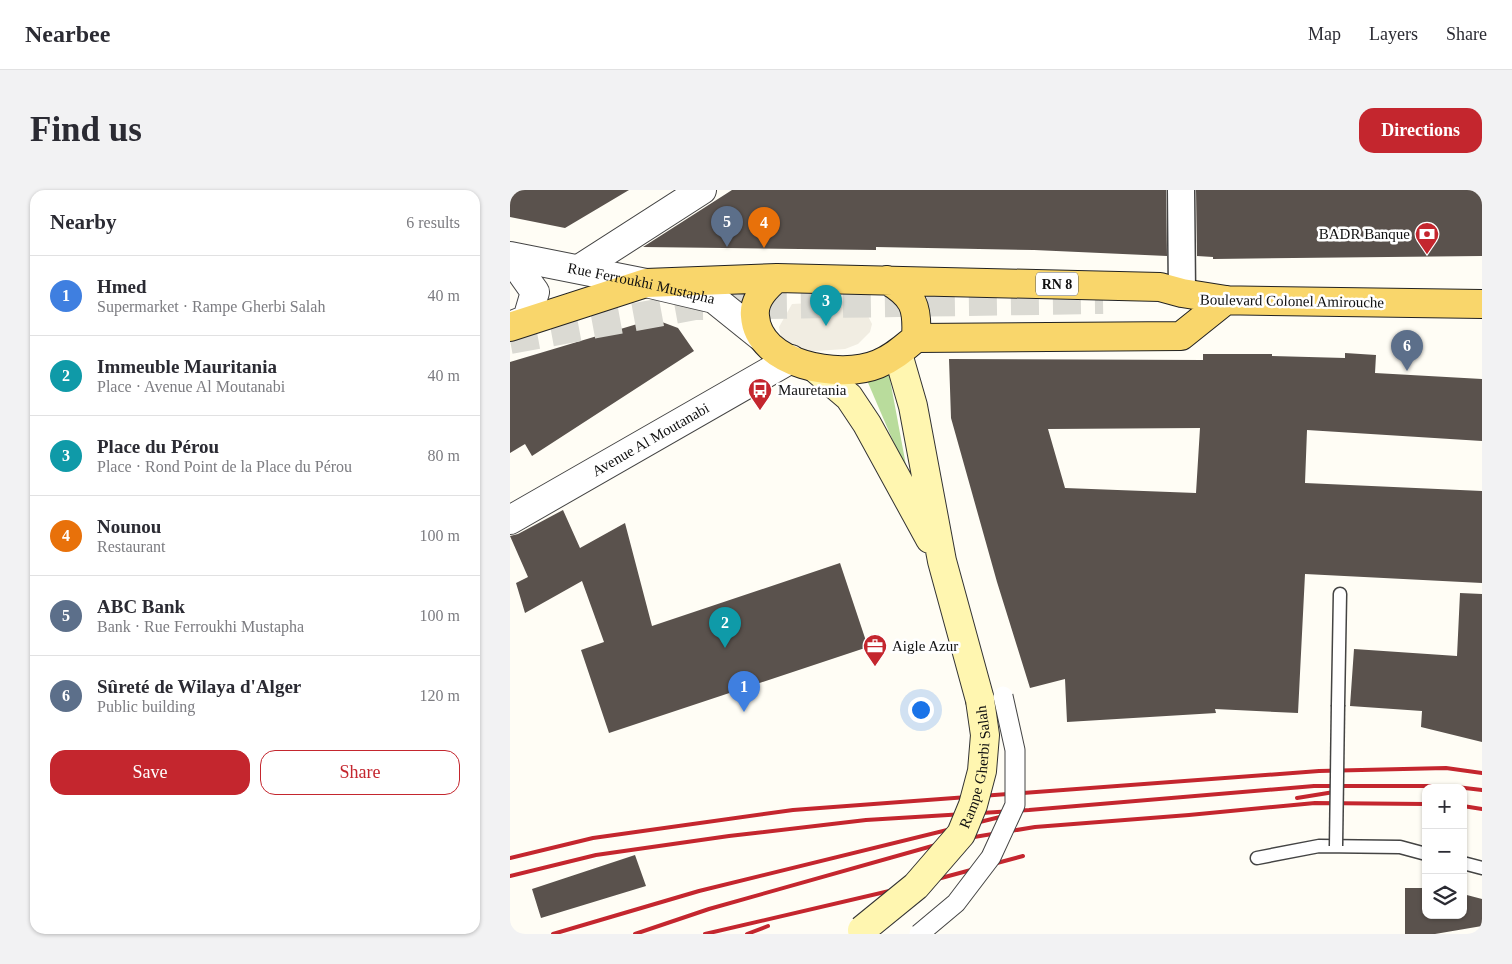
<!DOCTYPE html>
<meta charset="utf-8">
<style>
body{margin:0;font-family:"Times New Roman",serif;background:#f2f2f3;color:#2b2b33}
.controls{position:absolute;right:15px;bottom:15px;display:grid;overflow:hidden;border-radius:10px;box-shadow:0 1px 4px #0004}
.controls button{width:45px;height:45px;display:grid;place-items:center;padding:0;border:0;border-bottom:1px solid #e1e1e2;background:#fff;color:#2b2b33;font:25px sans-serif}
.you{position:absolute;left:410px;top:519px;width:18px;height:18px;margin:-12px;border:4px solid #fff;border-radius:50%;background:#1a73e8;box-shadow:0 0 0 8px #1a73e833}
.badge{display:grid;place-items:center;width:32px;height:32px;border-radius:50%;background:#c4262e;color:#fff;font-size:16px;font-weight:700}
.pin{position:absolute;translate:-50% -41px;filter:drop-shadow(0 1px 2px #0008)}
.pin::after{content:'';position:absolute;top:26px;width:18px;height:15px;background:inherit;clip-path:polygon(0 0,100% 0,50% 100%)}
.list{margin:0;padding:0;list-style:none}
h2{display:flex;justify-content:space-between;align-items:center;height:65px;margin:0;padding:0 20px;font-size:21px}
h2 small{font-size:16px;font-weight:400;color:#7c7c81}
.list li{display:grid;grid-template-columns:32px 1fr auto;gap:15px;align-items:center;box-sizing:border-box;height:80px;padding:0 20px;border-top:1px solid #e1e1e2}
.list b{display:block;font-size:19px;white-space:nowrap}
.list p{margin:0;font-size:16px;white-space:nowrap;color:#7c7c81}
.list em{font-size:16px;font-style:normal;color:#7c7c81}
.actions{display:flex;gap:10px;padding:15px 20px}
.actions a{flex:1;padding:11px 0;border:1px solid #c4262e;border-radius:15px;text-align:center;font-size:18px;color:#c4262e}
.actions .main{background:#c4262e;color:#fff}
.icon{flex:none;width:28px;height:28px;fill:none;stroke:currentColor;stroke-width:2;stroke-linecap:round;stroke-linejoin:round}
.map{position:relative;flex:none;width:972px;height:744px;overflow:hidden;border-radius:15px}
header{display:flex;align-items:center;gap:30px;box-sizing:border-box;height:70px;padding:0 25px;background:#fff;border-bottom:1px solid #e1e1e2}
header strong{font-size:24px}
nav{display:flex;gap:28px;margin-inline-start:auto;font-size:18px}
.intro{display:flex;align-items:center;justify-content:space-between;box-sizing:border-box;height:120px;padding:0 30px}
h1{margin:0;font-size:35px}
.button{padding:12px 22px;border-radius:15px;background:#c4262e;color:#fff;font-size:18px;font-weight:700}
main{display:flex;gap:30px;padding:0 30px}
aside{flex:1;background:#fff;border-radius:15px;box-shadow:0 1px 4px #0004}
.map>svg:first-child{display:block}
</style>
<header>
<strong>Nearbee</strong>
<nav><a>Map</a><a>Layers</a><a>Share</a></nav>
</header>
<div class="intro"><h1>Find us</h1><a class="button">Directions</a></div>
<main>
<aside>
<h2>Nearby<small>6 results</small></h2>
<ul class="list">
<li><span class="badge" style="background:#3f7fe0">1</span><div><b>Hmed</b><p>Supermarket · Rampe Gherbi Salah</p></div><em>40 m</em></li>
<li><span class="badge" style="background:#0f9aa8">2</span><div><b>Immeuble Mauritania</b><p>Place · Avenue Al Moutanabi</p></div><em>40 m</em></li>
<li><span class="badge" style="background:#0f9aa8">3</span><div><b>Place du Pérou</b><p>Place · Rond Point de la Place du Pérou</p></div><em>80 m</em></li>
<li><span class="badge" style="background:#e8710a">4</span><div><b>Nounou</b><p>Restaurant</p></div><em>100 m</em></li>
<li><span class="badge" style="background:#5c6f8a">5</span><div><b>ABC Bank</b><p>Bank · Rue Ferroukhi Mustapha</p></div><em>100 m</em></li>
<li><span class="badge" style="background:#5c6f8a">6</span><div><b>Sûreté de Wilaya d'Alger</b><p>Public building</p></div><em>120 m</em></li>
</ul>
<div class="actions"><a class="main">Save</a><a>Share</a></div>
</aside>
<div class="map">
<svg width="972" height="744" viewBox="0 0 972 744">
<rect width="100%" height="100%" fill="#fffdf5"/>
<path fill="#b9dc9c" d="M378,179L398,286L353,181Z"/>
<path fill="#f1ede2" d="M340,111L353,116L362,134L360,142L348,154L335,159L292,162L272,152L269,137L282,114Z"/>
<path fill="#5a524d" fill-rule="evenodd" d="M0,0H119L55,38L0,27Z
M222,0H656L657,66L524,60L366,57V60L133,57Z
M686,0H972V66L703,69V67L687,66Z
M144,129L168,138L184,161L22,266L15,254L0,263V172Z
M835,163L866,165L865,183L972,189V251L797,240L795,293L972,301V393L795,384L788,523L705,519L706,523L557,532L555,489L520,498L487,392L441,228L439,169L693,170V164H762V166L835,168ZM690,238L686,303L555,298L538,239Z
M53,320L70,358L115,333L142,436L330,373L358,457L99,543L71,460L94,452L72,391L15,423L6,393L18,387L0,346L8,344Z
M950,403L972,404V552L911,537L912,521L840,516L844,459L947,466Z
M125,665L136,696L31,728L22,699Z
M895,698H916V725H953V704L972,709V736L925,744H895Z"/>
<g fill="none" stroke-linecap="round" stroke-linejoin="round">
<path stroke="#dbdad3" stroke-width="28" stroke-dasharray="28 14" stroke-linecap="butt" d="M0,150L185,116L593,110"/>
<g stroke="#444" stroke-width="15">
<path id="service" d="M828,515L830,404
M747,668L809,656L890,657L916,664
M953,673L972,678"/>
</g>
<g stroke="#444" stroke-width="29">
<path id="minor" d="M671,0L672,103"/>
</g>
<g stroke="#444" stroke-width="30">
<g id="tertiary">
<path id="s1" d="M0,66L136,93L204,109L250,146"/>
<path d="M0,67L25,102L17,129L0,136"/>
<path d="M69,79L192,0"/>
<path id="s2" d="M0,330L281,169"/>
</g>
</g>
<g stroke="#333" stroke-width="30">
<path id="secondary" d="M388,164L403,216L432,371L470,510
M305,178L339,207L357,234L420,349"/>
</g>
<g stroke="#222" stroke-width="30">
<path id="primary" d="M377,90C404,106 408,117 406,148C394,158 383,168 368,174C330,190 248,175 245,126C243,110 256,97 267,88L650,97L672,103L716,110
M699,110L972,114
M0,137L136,93L267,88
M406,148L671,146L716,110"/>
</g>
<use href="#service" stroke="#fff" stroke-width="12"/>
<use href="#minor" stroke="#fff" stroke-width="26"/>
<use href="#tertiary" stroke="#fff" stroke-width="28"/>
<use href="#secondary" stroke="#fff6b0" stroke-width="28"/>
<use href="#primary" stroke="#f9d66b" stroke-width="28"/>
<path stroke="#c4262e" stroke-width="4" d="M787,608L824,602
M953,616L972,619
M0,668L83,648L283,620L809,581L936,578L972,583
M0,686L86,665L219,646L356,630L519,620L804,596H938L972,600
M43,744L189,701L490,627
M125,744L199,719L440,651L525,637L679,625L805,613L916,614
M195,744L405,695L513,666
M237,744L258,736"/>
<g stroke="#444" stroke-width="15" stroke-linecap="butt">
<path id="service-bridge" d="M826,656L828,515"/>
</g>
<g stroke="#444" stroke-width="21" stroke-linecap="butt">
<path id="pedestrian-bridge" d="M409,744L446,713L481,667L505,615V560L493,506"/>
</g>
<g stroke="#333" stroke-width="30" stroke-linecap="butt">
<g id="secondary-bridge">
<path id="s3" d="M352,740L406,696L451,644L463,615L472,581L475,545L470,510"/>
</g>
</g>
<use href="#service-bridge" stroke="#fff" stroke-width="12"/>
<use href="#pedestrian-bridge" stroke="#fff" stroke-width="19"/>
<use href="#secondary-bridge" stroke="#fff6b0" stroke-width="28"/>
</g>
<defs>
<g id="bank-pin" transform="scale(1.25)"><path d="M0 17L-7.5 6A9.5 9.5 0 1 1 7.5 6Z" fill="#c4262e" stroke="#fff"/><path d="M-6-4H6V4H-6ZM0-2.3a2.3 2.3 0 1 0 0 4.6a2.3 2.3 0 1 0 0-4.6Z" fill="#fff"/></g>
<g id="bus-pin" transform="scale(1.25)"><path d="M0 17L-7.5 6A9.5 9.5 0 1 1 7.5 6Z" fill="#c4262e" stroke="#fff"/><path d="M-5-6H5V4H4V6H2V4H-2V6H-4V4H-5ZM-3.5-4V0h7V-4ZM-3.5 1.2v1.5H-2V1.2ZM2 1.2v1.5H3.5V1.2Z" fill="#fff"/></g>
<g id="office-pin" transform="scale(1.25)"><path d="M0 17L-7.5 6A9.5 9.5 0 1 1 7.5 6Z" fill="#c4262e" stroke="#fff"/><path d="M-6-3h4V-5.5h4V-3h4V5H-6ZM-1-4.5V-3h2v-1.5ZM-6 0V1H6V0Z" fill="#fff"/></g>
</defs>
<g fill-rule="evenodd">
<use href="#bank-pin" x="917" y="44"/>
<use href="#bus-pin" x="250" y="200"/>
<use href="#office-pin" x="365" y="456"/>
</g>
<g text-anchor="middle" dominant-baseline="central" stroke-width="5" stroke-linejoin="round" paint-order="stroke">
<rect fill="#fff" stroke="#585858" stroke-width="1" x="526" y="82.5" width="42" height="23" rx="4"/>
<g font-size="14" font-weight="bold" fill="#111">
<text x="547" y="94">RN 8</text>
</g>
<g font-size="15" fill="#111" stroke="#fff" text-anchor="start">
<text x="900" y="44" text-anchor="end">BADR Banque</text>
<text x="268" y="200">Mauretania</text>
<text x="382" y="456">Aigle Azur</text>
</g>
<g font-size="15" fill="#111" stroke="#fff">
<text stroke="none"><textPath href="#s1" startOffset="134">Rue Ferroukhi Mustapha</textPath></text>
<text transform="translate(782 111) rotate(1)">Boulevard Colonel Amirouche</text>
<text stroke="none"><textPath href="#s2" startOffset="162">Avenue Al Moutanabi</textPath></text>
<text stroke="none"><textPath href="#s3" startOffset="208">Rampe Gherbi Salah</textPath></text>
</g>
</g>
</svg>
<div class="controls">
<button>+</button>
<button>−</button>
<button><svg class="icon" aria-label="layers" viewBox="0 0 24 24"><path d="M12 4l9 5-9 5-9-5zM3 14l9 5 9-5"/></svg></button>
</div>
<div class="you"></div>
<div class="pin badge" style="left:234px;top:522px;background:#3f7fe0">1</div>
<div class="pin badge" style="left:215px;top:458px;background:#0f9aa8">2</div>
<div class="pin badge" style="left:316px;top:136px;background:#0f9aa8">3</div>
<div class="pin badge" style="left:254px;top:58px;background:#e8710a">4</div>
<div class="pin badge" style="left:217px;top:57px;background:#5c6f8a">5</div>
<div class="pin badge" style="left:897px;top:181px;background:#5c6f8a">6</div>
</div>
</main>
